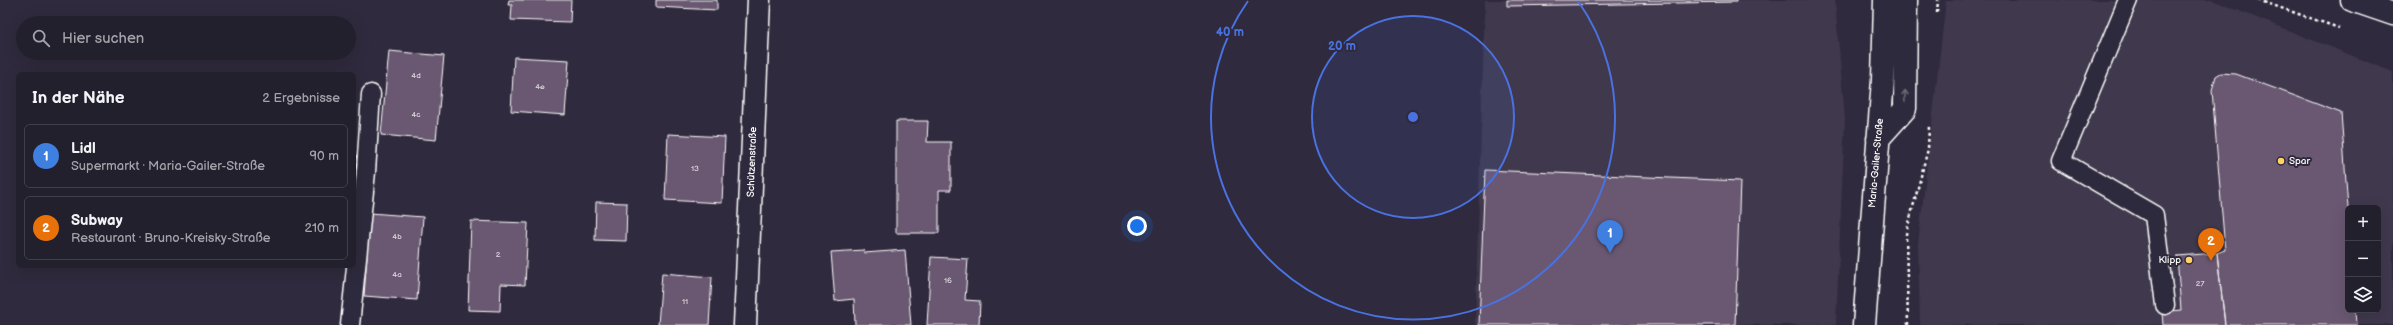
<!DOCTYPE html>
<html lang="de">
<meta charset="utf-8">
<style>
body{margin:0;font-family:"Balsamiq Sans",sans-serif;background:#2b2836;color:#f1f3f6}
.controls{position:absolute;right:12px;bottom:12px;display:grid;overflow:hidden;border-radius:6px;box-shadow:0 4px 16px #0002}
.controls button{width:36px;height:36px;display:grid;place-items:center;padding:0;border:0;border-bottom:1px solid #403e4a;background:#23202e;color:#f1f3f6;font:20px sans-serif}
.you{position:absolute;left:1137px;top:226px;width:14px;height:14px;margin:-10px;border:3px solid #fff;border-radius:50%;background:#1a73e8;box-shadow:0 0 0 6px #1a73e833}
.badge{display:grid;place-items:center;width:26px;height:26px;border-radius:50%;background:#ffd166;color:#fff;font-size:13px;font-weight:700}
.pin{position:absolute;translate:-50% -33px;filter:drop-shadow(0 1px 2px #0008)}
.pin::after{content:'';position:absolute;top:21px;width:14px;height:12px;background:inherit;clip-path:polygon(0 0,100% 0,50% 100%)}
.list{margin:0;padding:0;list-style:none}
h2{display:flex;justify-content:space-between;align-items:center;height:52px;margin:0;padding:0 16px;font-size:17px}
h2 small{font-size:13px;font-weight:400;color:#a3a3aa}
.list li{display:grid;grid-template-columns:26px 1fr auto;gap:12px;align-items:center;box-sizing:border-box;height:64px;margin:0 8px 8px;padding:0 8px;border:1px solid #403e4a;border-radius:6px}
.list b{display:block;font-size:15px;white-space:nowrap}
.list p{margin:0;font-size:13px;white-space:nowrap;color:#a3a3aa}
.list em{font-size:13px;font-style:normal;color:#a3a3aa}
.icon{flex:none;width:22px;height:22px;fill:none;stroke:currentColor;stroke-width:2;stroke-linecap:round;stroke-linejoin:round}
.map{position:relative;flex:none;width:2393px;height:325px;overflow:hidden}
.search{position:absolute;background:#23202e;box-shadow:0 4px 16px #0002;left:16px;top:16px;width:340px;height:44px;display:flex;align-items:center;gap:10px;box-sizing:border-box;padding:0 14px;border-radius:22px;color:#a3a3aa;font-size:15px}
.panel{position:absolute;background:#23202e;box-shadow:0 4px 16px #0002;left:16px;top:72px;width:340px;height:196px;border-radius:6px}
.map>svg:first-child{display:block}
</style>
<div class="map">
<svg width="2393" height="325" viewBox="0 0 2393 325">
<rect width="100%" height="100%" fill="#2f2a3d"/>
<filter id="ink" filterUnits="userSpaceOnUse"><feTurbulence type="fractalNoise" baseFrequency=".025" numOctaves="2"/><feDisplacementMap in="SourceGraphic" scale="8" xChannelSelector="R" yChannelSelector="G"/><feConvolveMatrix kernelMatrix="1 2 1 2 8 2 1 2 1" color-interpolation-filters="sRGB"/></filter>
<g filter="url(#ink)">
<path fill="#41384d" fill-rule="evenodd" d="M1485,0H1835L1845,119L1836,325H1475Z
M1946,0H2212L2393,72V325H1920L1918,244ZM2348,208H2378V310H2348Z"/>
<path fill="#6a5872" stroke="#fff" d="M509,0H571L570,22L511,20L512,5H508Z
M656,0H717V10L656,7Z
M1507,0H1736V2L1507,6Z
M389,51L444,56L436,140L381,135Z
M514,57L569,60L565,115L511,111Z
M2221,73L2236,74L2341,113L2348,208V310H2356L2357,325H2225L2217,253L2225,250L2212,90L2216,76Z
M896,121H928L927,142H951V190H939V233H896Z
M668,134L725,137L722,203L665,200Z
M1485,170L1740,181L1735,325H1479Z
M596,202L627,203L626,241L595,240Z
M370,213L423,217L417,300L364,296Z
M471,221L528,223L525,285L501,284L500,311L468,310Z
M864,250V253L905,250L911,325H855L854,299L835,301L831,252Z
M2217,253L2225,325H2163L2162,312L2181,310L2177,256Z
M931,257L968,259L965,300L980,301L979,325H927Z
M662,273L712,277L709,325H658Z"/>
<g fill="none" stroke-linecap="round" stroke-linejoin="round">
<g stroke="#fff" stroke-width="21">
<path id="lane" d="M2128,0L2061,161L2154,215L2165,305
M350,325L366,172L371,94"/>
</g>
<g stroke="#fff" stroke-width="25">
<path id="street" d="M745,325L759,0"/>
</g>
<g stroke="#fff" stroke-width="25">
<path id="secondary" d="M2352,0L2393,14"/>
</g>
<g stroke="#fff" stroke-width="25">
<path id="primary" d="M1878,139L1905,109L1906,0
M1864,325L1883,80L1885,0"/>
</g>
<path stroke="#fff" stroke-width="2.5" stroke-dasharray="3 3" stroke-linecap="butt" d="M2258,0L2339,28
M1937,13L1938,0
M1908,325L1906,234L1928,149L1929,126"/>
<use href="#lane" stroke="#2f2a3d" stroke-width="18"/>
<use href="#street" stroke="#2f2a3d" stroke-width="22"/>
<use href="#secondary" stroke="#2f2a3d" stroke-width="22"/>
<use href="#primary" stroke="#2f2a3d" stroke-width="22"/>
</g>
<defs><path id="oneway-shaft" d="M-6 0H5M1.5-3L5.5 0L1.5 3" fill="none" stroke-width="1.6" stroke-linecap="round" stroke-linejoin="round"/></defs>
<use stroke="#6d6a77" href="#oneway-shaft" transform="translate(1905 96) rotate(-89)"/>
</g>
<circle cx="1413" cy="117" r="101" fill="#4a71e0" fill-opacity=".12"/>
<g fill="none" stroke="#4a71e0" stroke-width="2">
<circle cx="1413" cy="117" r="101"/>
<path d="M1578 1A202 202 0 1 1 1248 1"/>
</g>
<g fill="#ffd166" stroke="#2f2a3d" stroke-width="1.5">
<circle cx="2281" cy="161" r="4"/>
<circle cx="2189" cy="260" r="4"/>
</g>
<g text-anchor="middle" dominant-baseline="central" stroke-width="4" stroke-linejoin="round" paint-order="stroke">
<g font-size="8" fill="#dad5dc">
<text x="416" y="75">4d</text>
<text x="540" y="86">4e</text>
<text x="416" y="114">4c</text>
<text x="695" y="168">13</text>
<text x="397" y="236">4b</text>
<text x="498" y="254">2</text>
<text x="397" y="274">4a</text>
<text x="948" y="280">16</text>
<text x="2200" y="283">27</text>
<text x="685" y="301">11</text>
</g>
<g font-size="10" fill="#fff" stroke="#2f2a3d" text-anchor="start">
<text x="2289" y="161">Spar</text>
<text x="2181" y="260" text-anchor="end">Klipp</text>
</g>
<g font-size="10" fill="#fff" stroke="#2f2a3d">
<text transform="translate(752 162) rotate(-88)">Schützenstraße</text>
<text transform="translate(1876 163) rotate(-85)">Maria-Gailer-Straße</text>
</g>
</g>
<circle cx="1413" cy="117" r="6" fill="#4a71e0" stroke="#2f2a3d" stroke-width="2"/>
<g font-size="12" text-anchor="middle" font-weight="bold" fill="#4a71e0" stroke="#2f2a3d" stroke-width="4" stroke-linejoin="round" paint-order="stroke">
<text x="1230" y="36">40 m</text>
<text x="1342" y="50">20 m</text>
</g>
</svg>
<div class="controls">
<button>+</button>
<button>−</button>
<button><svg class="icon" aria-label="layers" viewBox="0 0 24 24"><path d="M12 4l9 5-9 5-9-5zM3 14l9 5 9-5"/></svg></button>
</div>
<div class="you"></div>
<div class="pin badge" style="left:1610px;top:253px;background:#3f7fe0">1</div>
<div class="pin badge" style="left:2211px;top:261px;background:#e8710a">2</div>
<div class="search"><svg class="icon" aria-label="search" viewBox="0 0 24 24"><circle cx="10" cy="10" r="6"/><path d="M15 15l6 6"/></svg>Hier suchen</div>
<section class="panel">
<h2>In der Nähe<small>2 Ergebnisse</small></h2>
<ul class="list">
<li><span class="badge" style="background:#3f7fe0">1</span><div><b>Lidl</b><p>Supermarkt · Maria-Gailer-Straße</p></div><em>90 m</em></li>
<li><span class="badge" style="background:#e8710a">2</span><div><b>Subway</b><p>Restaurant · Bruno-Kreisky-Straße</p></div><em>210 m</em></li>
</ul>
</section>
</div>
